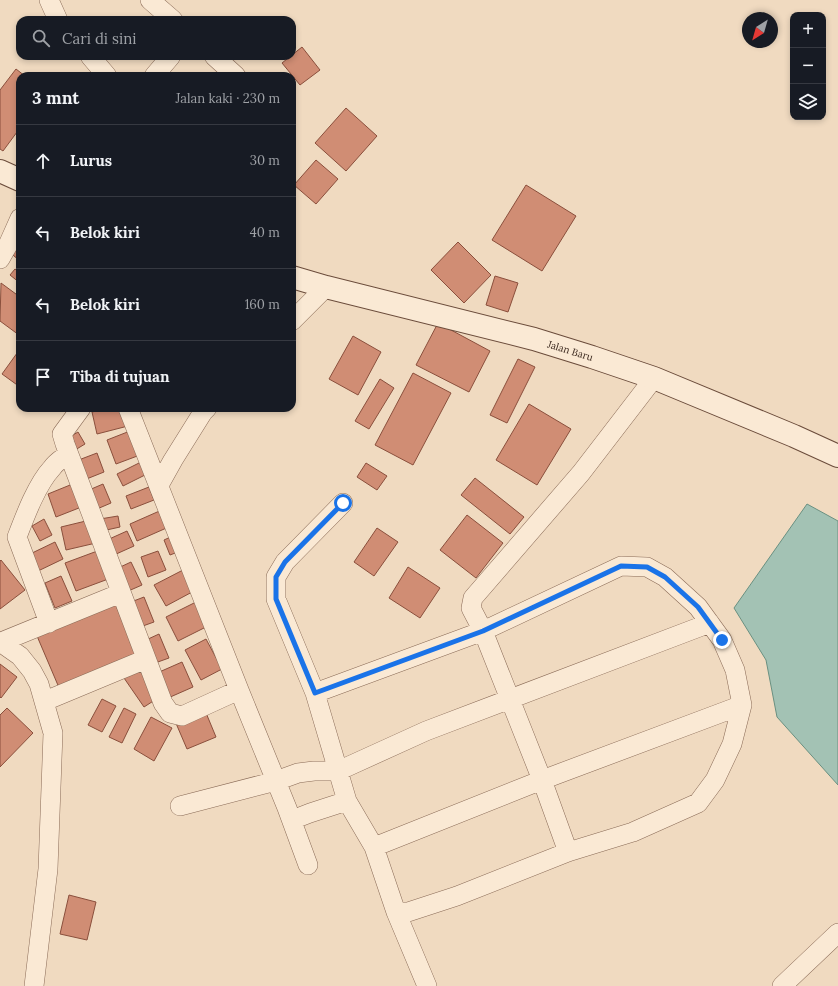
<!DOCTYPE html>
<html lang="id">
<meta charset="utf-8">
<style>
body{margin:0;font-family:Lora,serif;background:#242831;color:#f1f3f6}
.controls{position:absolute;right:12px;top:12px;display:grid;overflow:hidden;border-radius:8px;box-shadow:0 2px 6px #0003}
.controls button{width:36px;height:36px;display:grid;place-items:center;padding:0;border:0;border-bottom:1px solid #363941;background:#171b24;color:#f1f3f6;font:20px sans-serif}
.compass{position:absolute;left:742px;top:12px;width:36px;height:36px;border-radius:50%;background:#171b24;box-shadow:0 2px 6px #0003;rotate:217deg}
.stop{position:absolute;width:12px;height:12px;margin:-9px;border:3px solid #1a73e8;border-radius:50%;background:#fff}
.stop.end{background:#1a73e8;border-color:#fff;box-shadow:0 1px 4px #0008}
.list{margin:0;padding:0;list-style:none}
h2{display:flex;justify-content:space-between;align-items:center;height:52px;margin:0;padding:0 16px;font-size:17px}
h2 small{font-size:13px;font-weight:400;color:#9ea1a6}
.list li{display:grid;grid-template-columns:26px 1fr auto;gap:12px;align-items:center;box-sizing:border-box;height:72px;padding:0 16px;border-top:1px solid #363941}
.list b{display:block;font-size:15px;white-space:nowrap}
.list em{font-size:13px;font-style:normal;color:#9ea1a6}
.icon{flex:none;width:22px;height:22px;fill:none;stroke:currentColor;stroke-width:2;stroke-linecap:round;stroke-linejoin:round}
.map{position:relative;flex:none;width:838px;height:986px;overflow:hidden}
.search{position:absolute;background:#171b24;box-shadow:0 2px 6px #0003;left:16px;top:16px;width:280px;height:44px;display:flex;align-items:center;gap:10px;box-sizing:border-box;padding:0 14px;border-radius:12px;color:#9ea1a6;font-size:15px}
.panel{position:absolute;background:#171b24;box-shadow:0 2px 6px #0003;left:16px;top:72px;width:280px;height:340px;border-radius:12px}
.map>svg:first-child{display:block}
</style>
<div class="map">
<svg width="838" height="986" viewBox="0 0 838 986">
<rect width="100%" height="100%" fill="#f0dac0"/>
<path fill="#a3c2b4" stroke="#6a9081" d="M807,504L838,521V785L777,717L766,660L734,608Z"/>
<path fill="#d08d74" stroke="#8a4f3c" d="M302,47L320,70L300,85L282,63Z
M16,69L25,76H20V128L3,151L0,149V90Z
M346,108L377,136L346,171L315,143Z
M316,160L338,179L316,204L294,185Z
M526,185L576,216L542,271L492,240Z
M20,234V261L7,250Z
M458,242L491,275L464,303L431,270Z
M15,269L20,273V283L10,275Z
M495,276L518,283L508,312L486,305Z
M1,283L20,297L19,335L0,321Z
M438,323L490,351L469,392L416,365Z
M353,336L381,352L358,395L329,379Z
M20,349V387L2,374Z
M518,359L535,367L507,423L490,415Z
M413,373L451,393L413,465L375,445Z
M380,379L394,388L369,429L355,421Z
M529,404L571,429L537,485L496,460Z
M109,408H124L128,426L97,434L92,412Z
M130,431L140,455L116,464L107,440Z
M78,432L85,444L75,450L68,438Z
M97,453L104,472L84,480L76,461Z
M141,462L147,474L123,486L117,474Z
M366,463L387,476L377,490L357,477Z
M475,478L524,517L510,534L461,495Z
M75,483L84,506L56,517L48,494Z
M103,484L111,503L97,509L89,490Z
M149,487L154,500L131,509L126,496Z
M164,509L171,526L137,541L130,524Z
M467,515L503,543L476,578L440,550Z
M118,516L120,527L102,531L100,519Z
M44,519L52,535L40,541L32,526Z
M90,520L96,543L66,550L61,527Z
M377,528L398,542L374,576L354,562Z
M127,531L134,546L114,555L107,540Z
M177,534L183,550L170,555L164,540Z
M55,542L63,559L38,571L30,554Z
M100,550L111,578L76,591L65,563Z
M158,551L166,570L148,577L141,557Z
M1,560L25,590L0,609V561Z
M131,562L142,585L126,592L116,569Z
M408,567L440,588L420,618L389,598Z
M183,570L194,591L166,606L154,585Z
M61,576L72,601L55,608L45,583Z
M144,597L154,622L140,627L131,602Z
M196,602L208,626L178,641L166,617Z
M115,603L138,657L60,690L37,636Z
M159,634L169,658L155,663L146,640Z
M206,639L222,669L201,680L185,650Z
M182,662L193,687L168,698L157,673Z
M0,664L17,677L1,698L0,697Z
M139,669L158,698L144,707L124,678Z
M102,699L116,706L102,732L88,725Z
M7,708L33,733L0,767V715Z
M124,708L136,714L122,743L109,737Z
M204,708L216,737L187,749L175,721Z
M151,717L172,728L154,761L134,749Z
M69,895L96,902L87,940L60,934Z"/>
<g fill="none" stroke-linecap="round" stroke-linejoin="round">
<g stroke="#8a6b57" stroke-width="20">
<path id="street" d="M49,0L58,20
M150,0L173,20
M90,56L107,76
M214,56L236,76
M154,76L171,56
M0,259L8,245L20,218
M292,321L326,287
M81,408L62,434L65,444L163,703L170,713L182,716L239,690
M128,408L239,690L287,808L308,865
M159,485L173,460L203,412L207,408
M343,503L285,562L276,577V599L315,693L347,801L374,847L396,912L427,986
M49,623L17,537C25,516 37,484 52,468C56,462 63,458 68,454
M0,642L20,656L32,671L39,684L53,733L48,869L34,986
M1,642L121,593
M315,693L483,631L621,566L647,567L665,577L698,607L722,640L735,670L742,705L732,744L715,780L698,803L633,832L568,852L457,896L408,912H396
M45,701L146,659
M180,806L276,781L298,773L314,771H338L426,731L710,623
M292,820L310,813L347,801
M374,847L542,780L742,705
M568,852L542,780L483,631L471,608L473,598L581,473L654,378
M782,986L838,933"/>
</g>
<g stroke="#6b4c3b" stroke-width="24">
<g id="secondary">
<path d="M0,171L20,180"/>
<path id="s1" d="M292,277L326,287L534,339L592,357L654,378L794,436L838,456"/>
</g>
</g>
<use href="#street" stroke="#fae9d4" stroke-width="19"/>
<use href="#secondary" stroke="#fae9d4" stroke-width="22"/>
</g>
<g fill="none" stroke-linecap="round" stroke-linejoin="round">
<path stroke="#1a73e8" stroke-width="5" d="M343,503L285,562L276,577V599L315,693L483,631L621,566L647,567L665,577L698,607L722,640"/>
</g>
<g text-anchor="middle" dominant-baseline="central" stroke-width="4" stroke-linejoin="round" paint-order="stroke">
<g font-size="10" fill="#39261c" stroke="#f7e6d0">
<text stroke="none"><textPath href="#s1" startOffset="288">Jalan Baru</textPath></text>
</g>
</g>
</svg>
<div class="controls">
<button>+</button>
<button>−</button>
<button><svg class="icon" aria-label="layers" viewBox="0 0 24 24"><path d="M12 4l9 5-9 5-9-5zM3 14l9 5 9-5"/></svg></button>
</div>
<svg class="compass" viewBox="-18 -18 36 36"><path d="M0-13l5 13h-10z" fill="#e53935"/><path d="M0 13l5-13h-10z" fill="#9ea1a6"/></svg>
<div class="stop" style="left:343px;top:503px"></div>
<div class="stop end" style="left:722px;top:640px"></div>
<div class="search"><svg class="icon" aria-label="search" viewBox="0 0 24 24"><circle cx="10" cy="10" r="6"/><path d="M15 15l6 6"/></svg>Cari di sini</div>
<section class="panel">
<h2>3 mnt<small>Jalan kaki · 230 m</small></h2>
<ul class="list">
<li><svg class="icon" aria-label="ahead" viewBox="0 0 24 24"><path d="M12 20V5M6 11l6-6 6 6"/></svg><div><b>Lurus</b></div><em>30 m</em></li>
<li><svg class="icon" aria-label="left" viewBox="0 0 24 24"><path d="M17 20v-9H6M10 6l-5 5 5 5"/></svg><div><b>Belok kiri</b></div><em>40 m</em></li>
<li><svg class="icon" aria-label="left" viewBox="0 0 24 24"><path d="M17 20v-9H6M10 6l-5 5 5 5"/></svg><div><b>Belok kiri</b></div><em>160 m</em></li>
<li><svg class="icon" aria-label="arrive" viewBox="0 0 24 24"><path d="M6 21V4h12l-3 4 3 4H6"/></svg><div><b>Tiba di tujuan</b></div></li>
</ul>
</section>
</div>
